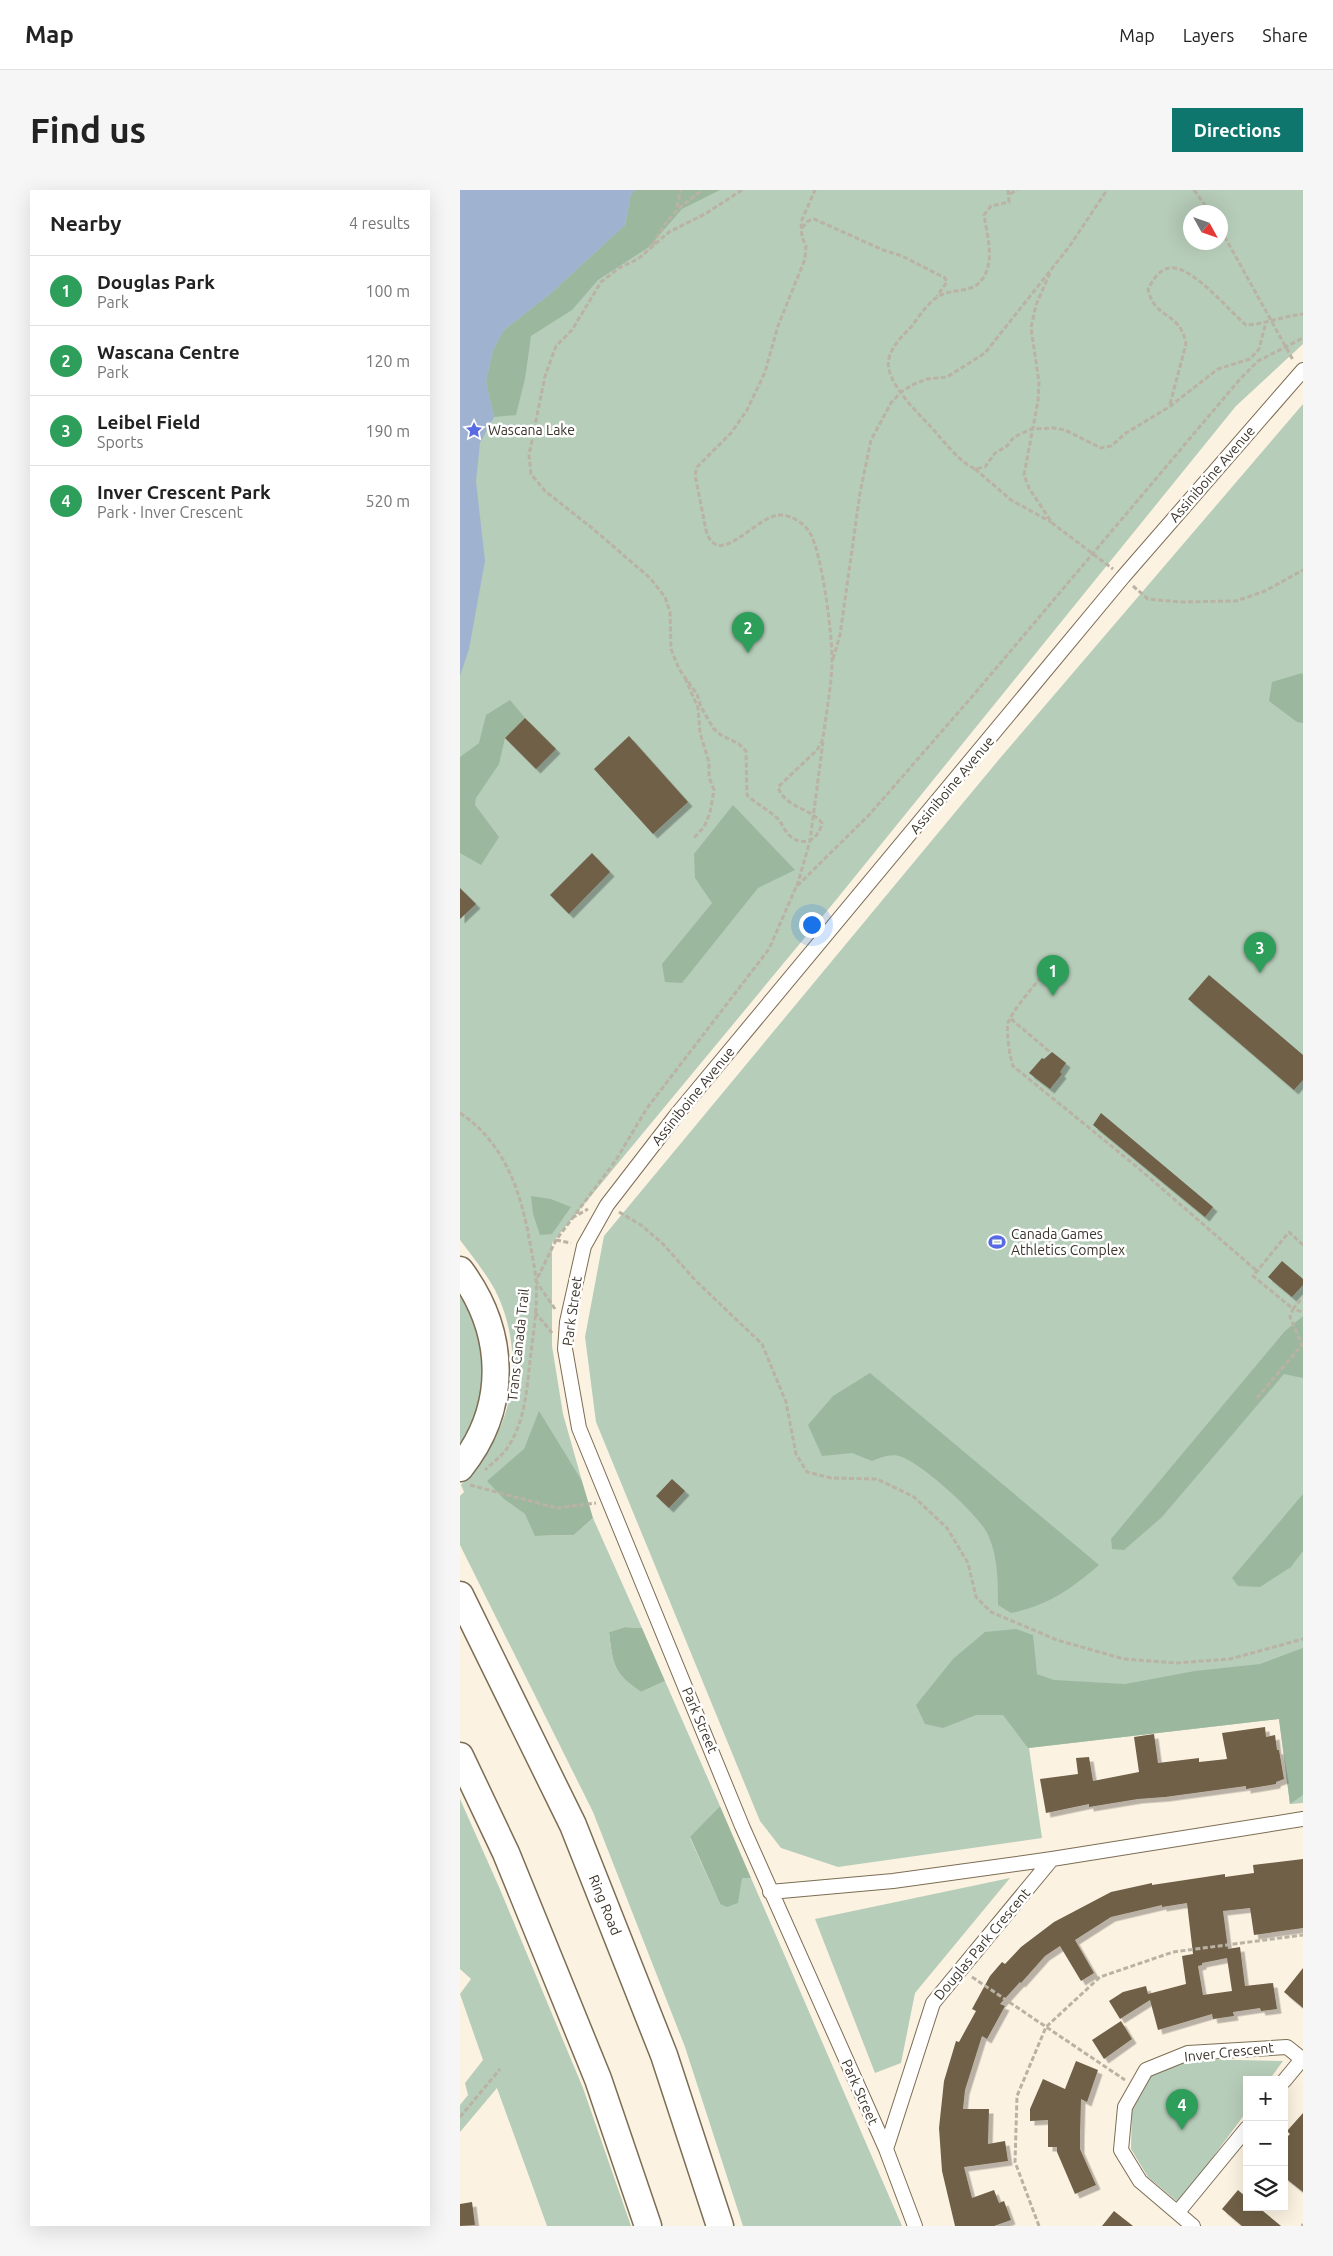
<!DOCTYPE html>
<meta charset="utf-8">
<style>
body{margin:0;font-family:Ubuntu,sans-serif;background:#f6f6f6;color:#222}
.controls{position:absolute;right:15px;bottom:15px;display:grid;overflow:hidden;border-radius:0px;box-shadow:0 5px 20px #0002}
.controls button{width:45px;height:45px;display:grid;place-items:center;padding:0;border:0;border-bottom:1px solid #e0e0e0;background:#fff;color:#222;font:25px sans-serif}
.compass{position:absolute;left:723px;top:15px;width:45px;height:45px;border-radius:50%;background:#fff;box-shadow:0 5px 20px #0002;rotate:130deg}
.you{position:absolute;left:351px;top:734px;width:18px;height:18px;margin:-12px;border:4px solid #fff;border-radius:50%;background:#1a73e8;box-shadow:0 0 0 8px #1a73e833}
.badge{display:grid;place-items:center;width:32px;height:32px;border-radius:50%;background:#0f766e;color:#fff;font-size:16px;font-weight:700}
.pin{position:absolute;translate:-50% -41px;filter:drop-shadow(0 1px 2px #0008)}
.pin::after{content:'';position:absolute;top:26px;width:18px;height:15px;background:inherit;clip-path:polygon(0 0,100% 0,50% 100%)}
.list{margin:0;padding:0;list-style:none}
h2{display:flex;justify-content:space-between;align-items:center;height:65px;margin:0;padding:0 20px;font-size:21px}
h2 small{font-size:16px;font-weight:400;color:#767676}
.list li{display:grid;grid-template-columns:32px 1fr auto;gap:15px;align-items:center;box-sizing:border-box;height:70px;padding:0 20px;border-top:1px solid #e0e0e0}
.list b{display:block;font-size:19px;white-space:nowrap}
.list p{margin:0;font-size:16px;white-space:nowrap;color:#767676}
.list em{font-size:16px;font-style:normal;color:#767676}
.icon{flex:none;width:28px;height:28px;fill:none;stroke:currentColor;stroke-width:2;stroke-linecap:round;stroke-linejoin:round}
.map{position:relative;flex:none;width:843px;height:2036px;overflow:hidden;border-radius:0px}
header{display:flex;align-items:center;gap:30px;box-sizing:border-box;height:70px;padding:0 25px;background:#fff;border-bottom:1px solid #e0e0e0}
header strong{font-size:24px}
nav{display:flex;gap:28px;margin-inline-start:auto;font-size:18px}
.intro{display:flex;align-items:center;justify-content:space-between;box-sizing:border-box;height:120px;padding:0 30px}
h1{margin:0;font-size:35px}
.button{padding:12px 22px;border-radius:0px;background:#0f766e;color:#fff;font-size:18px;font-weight:700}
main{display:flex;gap:30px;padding:0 30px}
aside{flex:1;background:#fff;border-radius:0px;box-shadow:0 5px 20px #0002}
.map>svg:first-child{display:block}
</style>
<header>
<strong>Map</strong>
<nav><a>Map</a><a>Layers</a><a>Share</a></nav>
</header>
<div class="intro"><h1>Find us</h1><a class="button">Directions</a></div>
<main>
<aside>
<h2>Nearby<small>4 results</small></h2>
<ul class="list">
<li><span class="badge" style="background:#2e9e5b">1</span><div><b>Douglas Park</b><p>Park</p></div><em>100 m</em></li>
<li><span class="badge" style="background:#2e9e5b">2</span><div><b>Wascana Centre</b><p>Park</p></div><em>120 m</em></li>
<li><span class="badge" style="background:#2e9e5b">3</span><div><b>Leibel Field</b><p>Sports</p></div><em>190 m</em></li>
<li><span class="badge" style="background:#2e9e5b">4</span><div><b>Inver Crescent Park</b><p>Park · Inver Crescent</p></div><em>520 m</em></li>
</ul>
</aside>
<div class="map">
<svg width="843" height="2036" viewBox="0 0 843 2036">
<defs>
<filter id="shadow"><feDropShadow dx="4.5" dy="4.5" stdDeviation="0" flood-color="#0004"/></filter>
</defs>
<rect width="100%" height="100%" fill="#fcf2e1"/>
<path fill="#b6cdb9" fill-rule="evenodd" d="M0,0H843V154L776,216L376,710L92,1053V1156L103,1224L122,1291L76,1346L114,1345L133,1328L182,1438L165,1437L149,1442C153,1475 153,1483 181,1502L205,1491L260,1616L230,1648L260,1714L282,1688H291L442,2036H283L225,1857L133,1622L0,1355V1306L4,1302L1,1295C14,1278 28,1262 38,1242C59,1199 57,1143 35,1100C25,1082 12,1066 0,1050ZM731,22H761V52H731Z
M843,214V1613L830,1614L819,1529L569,1558L582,1648L378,1677L321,1658L300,1631L136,1232L125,1147L144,1046L541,567Z
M0,1094L28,1160L19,1227L0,1259Z
M0,1609L39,1697L123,1898L171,2036H87L37,1898L0,1942V1915L8,1905L5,1893L23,1870L0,1804L11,1789L0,1779Z
M550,1688L455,1803L441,1873L415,1883L355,1729Z
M729,1869L823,1871L809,1890H787V1921L719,2013L688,1987L671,1959L672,1918L689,1885Z"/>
<path fill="#9bb89f" d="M176,0H260L222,19L189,57L138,90L112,120L71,146L65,189L56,225L34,227L26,192L33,160L44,140L90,104L165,35L171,4Z
M842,483L843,485V533L837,532L809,511L812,492Z
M50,510L65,528L45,548L39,574L16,608L15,615L39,647L21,675L0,663V567L19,553L26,525Z
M273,615L335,680L298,698L222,793L205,792L202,774L252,713L235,688L234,664Z
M71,1006L91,1009L111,1017L92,1044L80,1045L73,1024Z
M843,1126V1188L824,1184L702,1327L664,1360L652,1359L651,1349L825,1141Z
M410,1183L639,1375C611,1399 589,1415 551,1423L538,1415C538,1392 538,1368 529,1347C522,1327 462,1274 442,1267C432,1263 423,1267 412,1271L392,1263L362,1266L348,1235L373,1206Z
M79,1221L122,1291L133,1328L114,1345L75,1346L65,1324L44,1309L27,1291L64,1259Z
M843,1304V1361L831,1377L800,1397L778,1396L772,1388Z
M165,1437L182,1438L205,1491L181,1502C153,1483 153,1475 149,1442Z
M556,1439L573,1445L577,1484L594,1490L665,1494L735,1481L800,1474L843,1458V1605L830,1614L819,1529L568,1558L543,1525H516L483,1538L465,1534L456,1515L493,1469L525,1442Z
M260,1616L291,1688H282L278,1713L267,1717L260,1714L230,1647Z"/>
<path fill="#9fb3d0" d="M0,0H176L171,4L165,35L90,104L44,140L33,160L26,192L34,227L20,253L16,291L25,371L9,459L0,486Z"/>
<path fill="#6f6047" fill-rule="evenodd" filter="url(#shadow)" d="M65,528L96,559L76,579L45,548Z
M169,546L228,612L193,644L134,579Z
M132,663L150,682L109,724L90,705Z
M0,698L16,714L0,729Z
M749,785L843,865V890L834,900L728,809Z
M592,862L606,873L600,882L602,884L590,899L569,883L582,868L584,869Z
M641,923L753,1017L745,1027L633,935Z
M822,1071L843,1089V1095L832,1107L808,1087Z
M212,1289L225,1301L209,1318L196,1306Z
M805,1537L806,1547L815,1545L817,1560H819L824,1589L816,1592V1594L786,1599V1596L705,1607L678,1609L629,1617V1614L586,1623L580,1589L618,1584L616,1568L629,1567L633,1591L679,1582L674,1547L694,1544L698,1573L739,1568V1572L767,1569L762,1543Z
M843,1669V1738L794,1745L790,1718L763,1721L768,1759L780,1757L785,1796L813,1793L817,1819L801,1821L800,1818L773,1822L774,1826L753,1829L752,1824L698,1840L690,1810L660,1829L649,1811L663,1802L686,1796L688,1804L726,1794L722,1766L733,1764L727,1713L702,1717V1715L651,1727L615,1750L634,1783L621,1791L600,1756L585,1766L561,1793L560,1792L540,1814L545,1816L527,1849L522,1846L505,1900L503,1919H529L528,1954L545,1951L548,1971L504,1977L512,2008L534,2000L539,2013L544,2011L551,2030L534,2036H495L482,1981L479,1938L484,1891L496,1851L499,1852L516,1821L512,1819L530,1786L542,1772L545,1774L561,1757L594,1732L651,1702L692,1693V1695L765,1684V1687L794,1683L793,1675ZM767,1768L772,1801L743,1805L738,1776L742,1775V1773Z
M843,1778V1818L824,1802Z
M661,1831L672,1849L644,1869L632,1850Z
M616,1871L638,1880L627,1912L621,1909L620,1945V1959L636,1995L615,2004L597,1962V1957H588V1930L570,1931V1919L583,1889L605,1899Z
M843,1923V2002L824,1987V1950L830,1944L827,1941Z
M778,2000L787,2008V2017H798L821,2036H782L762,2019Z
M12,2012L15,2035L0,2036V2014Z
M654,2021L673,2036H642Z"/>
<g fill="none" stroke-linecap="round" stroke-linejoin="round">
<g stroke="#7c6d54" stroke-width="16">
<path id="street" d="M310,1702L433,1691L592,1669L843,1629
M824,1891L843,1868
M426,1959L473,1813L592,1669
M718,2022L787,1938
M455,2036L426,1959L282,1636L119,1238L105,1159L107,1132L124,1056L147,1015L218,923L663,387L843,180
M733,2036L680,1991L661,1960L665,1917L686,1880L728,1863L827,1857L842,1869"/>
</g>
<g stroke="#7c6d54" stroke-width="29">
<path id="highway" d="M0,1080C46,1142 49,1217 0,1278
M0,1405L113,1635L204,1865L260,2036
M0,1566L46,1663L138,1889L188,2036"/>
</g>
<path stroke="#bab2a3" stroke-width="3" stroke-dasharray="5 2.5" stroke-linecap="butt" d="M282,0L245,24L209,42L178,69L159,78L141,92L112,140L96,156L85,186L69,265L71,284L85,301L132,338L190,388L205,407L210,422L211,459L219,479L237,504L241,517L253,538L261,545L279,554L286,561L287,605C296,614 307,619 316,627C322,632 324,641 330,646C344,658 359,649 362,633C350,617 326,619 318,597L357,560L363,549C366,524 371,499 372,474C373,448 362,363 350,343C345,334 333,326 322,325C298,322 258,383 246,340L235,285L237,277L271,243L287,220L305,182L318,136L345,69L346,56L342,47L341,32L355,0
M548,0L549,12L531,16L524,25C527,45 535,70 523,88C513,105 490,97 476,108C466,115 458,128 451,137C442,146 433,155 429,168C423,190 457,222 471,237C484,251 497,270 515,279L525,277L535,263L547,256L554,247L571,239L594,238L605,240L641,258L651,256L666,243L709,217L758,179L790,169L799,159L806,132
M734,0L750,22
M550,4L557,0
M217,17L221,0
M342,38L348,31L354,29L423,60L442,66L485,88L487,92L477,106
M761,40L833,170
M193,55C208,25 217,20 242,0
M590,83L576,115L571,138L579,192L578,211L564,285L569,298L592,333L653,379
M710,214L726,154C720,120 695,131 688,99C693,90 699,79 710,78C732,75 769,121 786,135C806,134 823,126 843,124
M515,279L551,310L591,332
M673,396L688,409L720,412L776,411L805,401L843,380
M373,469L380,445L400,303L411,250L431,213L441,202L454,194L467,189L487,187L525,163L609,57L647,0
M225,488L238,518L240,543L249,572V587L254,600L250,623L244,637L233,649
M337,696L350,651L363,552
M581,787C573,797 552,821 548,833C546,842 550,868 553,876L676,976L797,1081
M551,829L590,862
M0,923C45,953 61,1002 70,1053C72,1065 75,1078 76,1091C78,1116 73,1145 70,1171C67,1198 65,1228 51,1252C45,1263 35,1271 25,1280
M159,1022L181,1035L203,1054L236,1091L302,1154L326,1212L336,1264L347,1282L371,1288L417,1289L454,1307L487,1338L508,1373L516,1407L531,1422L597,1450L664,1469L716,1473L770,1469L843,1449
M112,1028L128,1019
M96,1050L111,1053
M843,1055L829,1042L793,1086L833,1119L843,1107
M95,1119L76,1091L96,1050L156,970L187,918L309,759L336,697L409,625L516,502L780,189L798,171L843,148
M75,1122L92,1143
M843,1157L830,1127L833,1119L843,1122
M797,1208L841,1156
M10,1295L97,1318L136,1313
M512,1787L665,1890
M0,1927L40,1879
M579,2036L555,1972L557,1906L586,1837L640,1787L713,1762L843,1745
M842,2036L843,2034"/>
<use href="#street" stroke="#fff" stroke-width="14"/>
<use href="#highway" stroke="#fff" stroke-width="26"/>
</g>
<defs>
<g id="sight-bare" transform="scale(1.35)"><path d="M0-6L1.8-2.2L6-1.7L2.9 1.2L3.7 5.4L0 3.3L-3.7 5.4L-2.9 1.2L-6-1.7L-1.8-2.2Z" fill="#596be2" stroke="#fff" stroke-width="2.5" paint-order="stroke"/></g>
<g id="stadium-bare" transform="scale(1.35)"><path d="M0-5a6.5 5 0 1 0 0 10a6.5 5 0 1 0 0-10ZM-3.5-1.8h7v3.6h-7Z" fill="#596be2" stroke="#fff" stroke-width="2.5" paint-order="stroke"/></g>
</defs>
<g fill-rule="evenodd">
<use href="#sight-bare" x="14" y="240"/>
<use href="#stadium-bare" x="537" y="1052"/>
</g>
<g text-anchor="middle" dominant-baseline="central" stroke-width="5" stroke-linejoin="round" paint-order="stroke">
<g font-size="14" fill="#3b342a" stroke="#fff" text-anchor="start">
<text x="28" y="240">Wascana Lake</text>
<text x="551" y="1044">Canada Games<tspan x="551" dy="16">Athletics Complex</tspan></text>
</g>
<g font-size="14" fill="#3b342a" stroke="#fff">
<text transform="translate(752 284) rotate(-49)">Assiniboine Avenue</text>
<text transform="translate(492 595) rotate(-50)">Assiniboine Avenue</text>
<text transform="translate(233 906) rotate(-51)">Assiniboine Avenue</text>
<text transform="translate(112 1121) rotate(-82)">Park Street</text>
<text transform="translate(58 1155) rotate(-84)">Trans Canada Trail</text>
<text transform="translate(240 1530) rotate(67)">Park Street</text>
<text transform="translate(145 1715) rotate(68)">Ring Road</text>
<text transform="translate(522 1754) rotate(-50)">Douglas Park Crescent</text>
<text transform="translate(769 1862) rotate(-6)">Inver Crescent</text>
<text transform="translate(400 1902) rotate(66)">Park Street</text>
</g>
</g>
</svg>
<div class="controls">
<button>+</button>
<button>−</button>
<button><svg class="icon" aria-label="layers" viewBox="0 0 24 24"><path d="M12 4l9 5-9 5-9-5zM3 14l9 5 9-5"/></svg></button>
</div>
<svg class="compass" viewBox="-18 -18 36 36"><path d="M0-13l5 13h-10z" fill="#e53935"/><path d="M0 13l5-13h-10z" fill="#767676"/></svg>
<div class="you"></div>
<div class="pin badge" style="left:593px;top:806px;background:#2e9e5b">1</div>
<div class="pin badge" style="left:288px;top:463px;background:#2e9e5b">2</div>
<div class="pin badge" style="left:800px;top:783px;background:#2e9e5b">3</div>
<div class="pin badge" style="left:722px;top:1940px;background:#2e9e5b">4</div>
</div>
</main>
